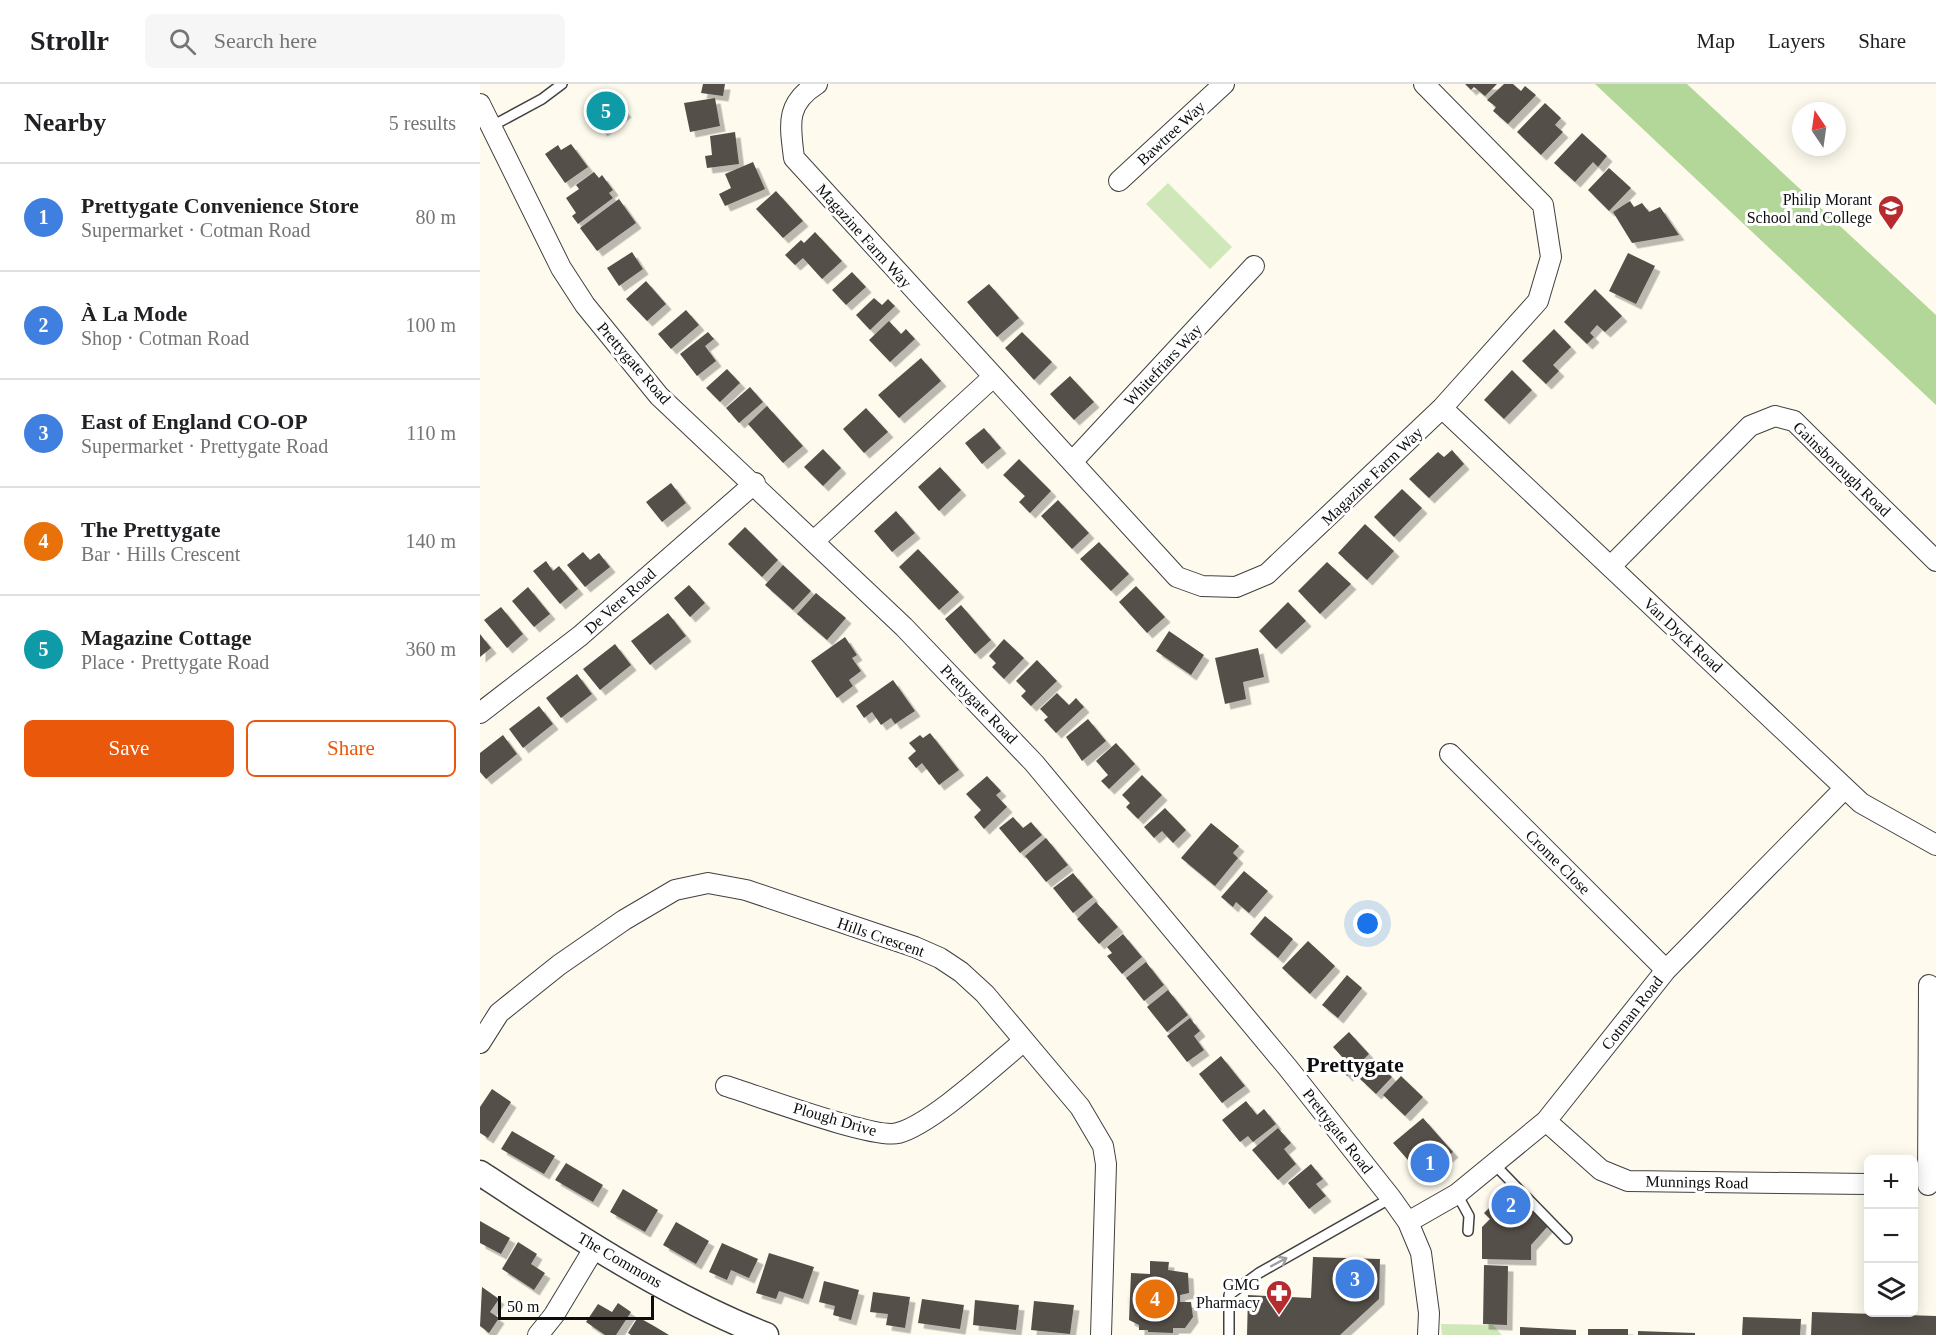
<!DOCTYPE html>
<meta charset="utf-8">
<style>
body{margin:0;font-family:"Times New Roman",serif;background:#f6f6f6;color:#202124}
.controls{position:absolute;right:18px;bottom:18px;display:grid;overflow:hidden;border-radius:9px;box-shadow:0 3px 15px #0003}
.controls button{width:54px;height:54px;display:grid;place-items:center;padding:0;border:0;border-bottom:2px solid #e0e0e0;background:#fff;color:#202124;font:30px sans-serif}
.compass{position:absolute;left:1312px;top:18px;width:54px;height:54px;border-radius:50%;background:#fff;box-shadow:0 3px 15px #0003;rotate:347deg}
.scale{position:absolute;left:18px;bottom:15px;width:156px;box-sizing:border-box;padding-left:6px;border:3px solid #0d0d0d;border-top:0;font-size:16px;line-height:21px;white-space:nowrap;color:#0d0d0d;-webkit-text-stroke:4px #fff;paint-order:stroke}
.you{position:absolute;left:888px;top:840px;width:21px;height:21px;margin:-15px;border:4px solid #fff;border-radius:50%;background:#1a73e8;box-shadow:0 0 0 9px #1a73e833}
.badge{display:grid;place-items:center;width:39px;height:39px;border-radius:50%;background:#ea580c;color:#fff;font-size:20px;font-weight:700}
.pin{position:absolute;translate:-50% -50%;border:3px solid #fff;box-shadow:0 2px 6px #0006}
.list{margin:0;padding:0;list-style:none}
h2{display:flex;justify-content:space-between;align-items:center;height:78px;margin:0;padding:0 24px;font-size:26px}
h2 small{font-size:20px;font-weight:400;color:#757577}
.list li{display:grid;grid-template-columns:39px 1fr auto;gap:18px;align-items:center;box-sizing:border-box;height:108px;padding:0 24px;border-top:2px solid #e0e0e0}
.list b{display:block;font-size:22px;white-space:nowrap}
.list p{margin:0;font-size:20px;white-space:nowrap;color:#757577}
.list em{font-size:20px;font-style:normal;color:#757577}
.actions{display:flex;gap:12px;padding:18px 24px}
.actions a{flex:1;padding:14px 0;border:2px solid #ea580c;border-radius:9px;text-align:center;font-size:21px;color:#ea580c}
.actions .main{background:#ea580c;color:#fff}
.icon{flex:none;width:33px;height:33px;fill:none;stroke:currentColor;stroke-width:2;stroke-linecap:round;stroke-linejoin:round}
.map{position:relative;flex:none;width:1456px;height:1251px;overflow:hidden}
header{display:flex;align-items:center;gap:36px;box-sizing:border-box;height:84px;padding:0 30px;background:#fff;border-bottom:2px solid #e0e0e0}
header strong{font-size:28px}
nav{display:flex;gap:33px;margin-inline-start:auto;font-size:21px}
.search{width:420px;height:54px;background:#f6f6f6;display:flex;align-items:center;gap:15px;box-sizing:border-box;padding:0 21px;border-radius:9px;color:#757577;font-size:22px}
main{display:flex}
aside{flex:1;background:#fff}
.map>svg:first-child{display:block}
</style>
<header>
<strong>Strollr</strong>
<div class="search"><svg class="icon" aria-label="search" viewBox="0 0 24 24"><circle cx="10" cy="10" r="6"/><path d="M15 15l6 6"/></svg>Search here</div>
<nav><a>Map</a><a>Layers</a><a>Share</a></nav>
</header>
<main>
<aside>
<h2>Nearby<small>5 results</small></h2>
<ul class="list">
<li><span class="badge" style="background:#3f7fe0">1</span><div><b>Prettygate Convenience Store</b><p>Supermarket · Cotman Road</p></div><em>80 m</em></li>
<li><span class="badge" style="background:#3f7fe0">2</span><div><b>À La Mode</b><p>Shop · Cotman Road</p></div><em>100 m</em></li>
<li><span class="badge" style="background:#3f7fe0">3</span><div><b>East of England CO-OP</b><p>Supermarket · Prettygate Road</p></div><em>110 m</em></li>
<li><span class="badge" style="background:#e8710a">4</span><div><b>The Prettygate</b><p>Bar · Hills Crescent</p></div><em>140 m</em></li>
<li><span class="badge" style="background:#0f9aa8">5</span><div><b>Magazine Cottage</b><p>Place · Prettygate Road</p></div><em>360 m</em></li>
</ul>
<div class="actions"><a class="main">Save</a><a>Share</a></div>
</aside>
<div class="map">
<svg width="1456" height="1251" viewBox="0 0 1456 1251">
<defs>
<filter id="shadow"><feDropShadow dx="5.5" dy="5.5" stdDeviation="0" flood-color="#0004"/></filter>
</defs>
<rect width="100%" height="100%" fill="#fefbee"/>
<path fill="#cfe7b9" d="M688,99L752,163L730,185L666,120Z
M961,1240L1013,1241L1022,1251H962Z"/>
<path fill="#b3d799" d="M1115,0H1207L1456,231V321Z"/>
<path fill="#554f4a" filter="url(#shadow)" d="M223,0H245L243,12L221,9Z
M985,0H1017L1005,12L994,3L991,6Z
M1024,0H1033L1041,7L1045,2L1056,11L1028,40L1013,27L1016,23L1007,16Z
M128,5L146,28L122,47L105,25Z
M235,14L240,42L210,48L204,19Z
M1065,19L1081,34L1075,41L1083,48L1061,71L1037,48Z
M255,48L259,80L227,84L225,72L232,71L230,52Z
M1102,49L1127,72L1118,83L1113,78L1095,98L1074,79Z
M91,60L108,83L85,99L65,70L78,61L81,66Z
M273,78L285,105L245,122L239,110L251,104L245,90Z
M1129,84L1151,104L1129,127L1108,106Z
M114,88L119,94L122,91L133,106L129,109L133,114L98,140L92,132L96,129L86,114L99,105L96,101Z
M296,107L323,137L303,154L276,125Z
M139,115L156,139L117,167L100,144Z
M1150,117L1154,123L1162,119L1169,128L1180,123L1199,151L1152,159L1133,128Z
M335,148L362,177L342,195L323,174L315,181L305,171L321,156L324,159Z
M152,168L163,185L139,202L127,184Z
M1148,169L1175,182L1156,220L1129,207Z
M372,188L386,203L366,221L352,206Z
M166,197L186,220L167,237L146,215Z
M509,200L539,234L517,253L487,218Z
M1115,205L1142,232L1125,248L1117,241L1110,249L1114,253L1107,260L1084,238Z
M394,214L402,221L408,215L415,222L390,246L376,231Z
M206,226L219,241L191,265L178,250Z
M409,237L421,250L426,245L435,255L410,278L389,256Z
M1074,245L1091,263L1073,281L1079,287L1066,300L1042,277Z
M228,248L234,255L225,262L236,277L217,292L200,270Z
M542,248L572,278L554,296L525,264Z
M441,274L461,297L419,334L398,311Z
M247,285L260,299L240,318L226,304Z
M1032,286L1052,306L1024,335L1004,316Z
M590,292L614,318L594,336L570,310Z
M270,303L283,318L259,339L246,324Z
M287,322L323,362L303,379L268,340Z
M386,324L408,348L384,369L363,345Z
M504,344L521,364L502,380L485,359Z
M343,365L361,384L343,402L324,383Z
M972,366L984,380L949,414L929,395L958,368L964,373Z
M539,375L571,407L550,429L539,418L545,412L523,391Z
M460,383L481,406L459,427L438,403Z
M191,399L206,419L182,438L166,418Z
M922,405L942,424L914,453L894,433Z
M578,416L609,449L592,465L561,432Z
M416,427L435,449L412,468L394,447Z
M885,440L914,467L887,496L858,469Z
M265,443L298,476L282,493L248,460Z
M619,458L649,490L631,507L600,475Z
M438,465L479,508L459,526L419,483Z
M103,468L110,476L119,469L130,483L105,503L87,481Z
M66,477L73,487L79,482L98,505L80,520L53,487Z
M847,478L871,500L840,530L818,507Z
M303,481L331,507L313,526L285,501Z
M209,501L225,519L210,533L194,514Z
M656,502L685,533L667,549L639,518Z
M48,503L70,530L54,543L32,517Z
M336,509L366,534L347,556L317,530Z
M808,518L826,537L796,565L779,547Z
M481,521L511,556L495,570L465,535Z
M21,523L43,550L27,564L4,536Z
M188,529L206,552L170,581L151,557Z
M689,547L724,571L711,591L676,567Z
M0,550L11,564L0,573Z
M365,553L377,571L372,574L381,587L369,596L373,602L357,614L331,577Z
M524,555L544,574L524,595L512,583L516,579L509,572Z
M135,560L151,581L120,606L103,585Z
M778,564L784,593L763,598L766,615L745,620L735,574Z
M557,576L577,597L551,622L541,612L546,607L536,597Z
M97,590L112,610L81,634L66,614Z
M413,596L435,627L415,640L411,634L401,641L392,628L384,634L376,622Z
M577,609L589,621L596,614L604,623L576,649L564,636L568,633L560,625Z
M59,622L73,640L43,664L29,645Z
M608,635L626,657L602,677L586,653Z
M450,649L479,686L459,701L442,679L436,684L428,674L436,667L429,659L440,651L443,654Z
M23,651L37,670L6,695L0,688V669Z
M636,659L655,680L629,705L621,697L628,691L616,677Z
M662,691L682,711L658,735L646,723L650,719L642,711Z
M507,692L521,707L516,711L527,723L504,745L494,733L501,726L486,710Z
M685,724L706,746L693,759L682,747L674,754L664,743Z
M533,733L543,744L551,738L562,751L540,769L519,744Z
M731,739L759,762L753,769L758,774L735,802L701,774Z
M566,754L588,781L566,798L545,772Z
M764,787L788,807L769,829L756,818L753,823L741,813Z
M593,789L613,813L593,829L573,804Z
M616,818L638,843L619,860L597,835Z
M785,832L813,855L798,874L770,850Z
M643,850L662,873L642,890L627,872L632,869L627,863Z
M828,857L855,882L830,910L802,884Z
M666,878L684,901L664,917L646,894Z
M867,891L882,904L858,934L842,921Z
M688,906L708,931L687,948L667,923Z
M710,934L720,947L714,952L724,966L707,978L687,952Z
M869,948L889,970L867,992L856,980L863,974L853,963Z
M741,972L765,1002L742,1019L719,990Z
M897,978L912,993L896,1010L880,995Z
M921,992L943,1013L925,1032L903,1011Z
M12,1005L31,1018L8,1054L0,1049V1023Z
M766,1017L777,1031L784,1025L796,1040L773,1058L768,1052L760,1058L742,1036Z
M943,1034L973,1068L947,1091L931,1073L928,1076L913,1059Z
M798,1044L811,1059L804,1065L816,1080L798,1096L772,1066Z
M32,1047L75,1072L64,1090L21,1065Z
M86,1079L123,1101L113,1118L75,1096Z
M831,1080L843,1095L836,1100L846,1112L829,1125L808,1099Z
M143,1105L178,1126L165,1148L130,1128Z
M1036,1109L1068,1142L1051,1161V1176L1002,1175V1143L1010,1135L1004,1129L1019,1114L1026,1120Z
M0,1137L30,1154L21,1170L0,1159Z
M196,1138L229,1157L216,1180L183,1161Z
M38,1158L57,1170L51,1180L65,1189L54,1206L22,1185Z
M242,1159L278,1175L269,1194L251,1186L247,1196L229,1188Z
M289,1169L334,1183L323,1215L299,1207L296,1215L276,1209Z
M833,1173L900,1175L899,1215L860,1251H767L768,1211L831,1214Z
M670,1177L689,1178L688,1186L708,1189L709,1209L700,1211V1218H711L713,1233L705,1244H693V1249L668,1248V1246H659V1241L649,1236L651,1189L670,1190Z
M1004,1181L1028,1182L1027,1241L1003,1240Z
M344,1197L379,1206L371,1236L353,1231L355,1222L339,1218Z
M2,1203L19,1215L10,1228L19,1234L9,1249L0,1242Z
M393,1208L430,1213L425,1244L406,1241L408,1230L390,1228Z
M442,1215L484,1221L480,1245L438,1239Z
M495,1216L539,1221L536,1246L493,1241Z
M554,1217L594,1221L590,1250L551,1246Z
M138,1219L151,1228L136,1251H125L106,1238L118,1220L132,1228Z
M1332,1228L1456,1232V1251H1331Z
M158,1233L174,1242L189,1251H151L148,1249Z
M1263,1233L1321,1235L1320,1251H1262Z
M1040,1243L1096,1246V1251H1040Z
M1108,1245H1148V1251H1108Z
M1158,1247L1215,1249V1251H1158Z"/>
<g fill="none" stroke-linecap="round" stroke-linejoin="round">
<g stroke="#404040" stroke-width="12">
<path id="service" d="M12,42L62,15L82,0
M1014,1080L1087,1155
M977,1110L989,1132L988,1147
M749,1251V1211L779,1189L911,1114"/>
</g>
<g stroke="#404040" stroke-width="22">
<path id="minor" d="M337,0C305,20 310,41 314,74L697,493L722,502L756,503L787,490L962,324L1058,217L1071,173L1063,121L944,0
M0,20L81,184L105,221L179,312L424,543L554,679L808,984L911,1114L928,1138L941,1169L949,1229L948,1251
M639,97L744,0
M962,324L1381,719L1456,761
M592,378L774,182
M335,456L512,294
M1131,482L1270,342L1295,332L1314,337L1456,477
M0,629L100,552L275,399
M970,670L1186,886
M0,959L19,929L79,881L144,836L195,806L228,799L266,806L435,863L460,874L481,888L505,910L600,1023L623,1062L626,1080L621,1251
M246,1002C276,1011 395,1056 418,1049C452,1040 516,980 544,957
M1066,1037L1121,1086L1148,1097L1388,1100
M1448,1101L1449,901
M928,1138L977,1110L1066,1037L1186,886L1365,704
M58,1251L74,1231L115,1163"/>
</g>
<g stroke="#404040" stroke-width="27">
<path id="tertiary" d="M0,1089C90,1148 186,1212 286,1251"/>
</g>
<use href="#service" stroke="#fff" stroke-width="9"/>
<use href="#minor" stroke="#fff" stroke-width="20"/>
<use href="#tertiary" stroke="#fff" stroke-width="24"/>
</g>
<defs><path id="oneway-shaft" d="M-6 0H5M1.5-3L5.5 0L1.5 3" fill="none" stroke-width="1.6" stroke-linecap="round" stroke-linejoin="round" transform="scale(1.5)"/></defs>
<use stroke="#9e9e9e" href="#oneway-shaft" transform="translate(799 1178) rotate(-28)"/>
<defs>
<g id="school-pin" transform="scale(1.35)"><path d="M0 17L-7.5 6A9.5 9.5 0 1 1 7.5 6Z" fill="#b62c2e" stroke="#fff"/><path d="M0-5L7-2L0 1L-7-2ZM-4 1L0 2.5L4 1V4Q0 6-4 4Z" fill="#fff"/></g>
<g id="pharmacy-pin" transform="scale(1.35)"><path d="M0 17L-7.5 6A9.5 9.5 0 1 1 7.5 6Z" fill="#b62c2e" stroke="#fff"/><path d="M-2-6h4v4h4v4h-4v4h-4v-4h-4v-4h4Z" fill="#fff"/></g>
</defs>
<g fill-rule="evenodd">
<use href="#school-pin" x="1411" y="124"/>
<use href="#pharmacy-pin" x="799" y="1209"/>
</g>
<g text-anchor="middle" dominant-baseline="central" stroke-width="6" stroke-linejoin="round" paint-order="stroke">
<g font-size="16" fill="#0d0d0d" stroke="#fff">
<text transform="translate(691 49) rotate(-43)">Bawtree Way</text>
<text transform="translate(384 152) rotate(48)">Magazine Farm Way</text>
<text transform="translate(154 279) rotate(49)">Prettygate Road</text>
<text transform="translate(683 281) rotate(-47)">Whitefriars Way</text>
<text transform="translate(1362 385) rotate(44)">Gainsborough Road</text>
<text transform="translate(892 392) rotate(-44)">Magazine Farm Way</text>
<text transform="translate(140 517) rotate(-42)">De Vere Road</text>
<text transform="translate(1203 551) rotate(43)">Van Dyck Road</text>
<text transform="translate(499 620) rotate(46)">Prettygate Road</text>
<text transform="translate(1078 778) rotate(45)">Crome Close</text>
<text transform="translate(401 853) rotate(19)">Hills Crescent</text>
<text transform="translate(1152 929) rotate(-52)">Cotman Road</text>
<text transform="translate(355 1035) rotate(16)">Plough Drive</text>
<text transform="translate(858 1047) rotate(52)">Prettygate Road</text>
<text transform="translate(1217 1098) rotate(1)">Munnings Road</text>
<text transform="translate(140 1176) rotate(30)">The Commons</text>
</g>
<g font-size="16" fill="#0d0d0d" stroke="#fff" text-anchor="end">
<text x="1392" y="115">Philip Morant<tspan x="1392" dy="18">School and College</tspan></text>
<text x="780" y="1200">GMG<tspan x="780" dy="18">Pharmacy</tspan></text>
</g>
<g font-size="22" font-weight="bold" fill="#0d0d0d" stroke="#fff">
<text x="875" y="980">Prettygate</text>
</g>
</g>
</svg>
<div class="controls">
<button>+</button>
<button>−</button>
<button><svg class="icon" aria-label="layers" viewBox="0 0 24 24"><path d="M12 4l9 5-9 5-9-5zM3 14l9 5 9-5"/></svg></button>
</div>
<svg class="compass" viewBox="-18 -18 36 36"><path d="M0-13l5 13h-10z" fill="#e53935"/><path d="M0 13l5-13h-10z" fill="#757577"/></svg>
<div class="scale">50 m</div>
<div class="you"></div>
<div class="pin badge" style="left:950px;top:1079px;background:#3f7fe0">1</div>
<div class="pin badge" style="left:1031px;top:1121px;background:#3f7fe0">2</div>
<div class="pin badge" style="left:875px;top:1195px;background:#3f7fe0">3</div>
<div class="pin badge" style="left:675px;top:1215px;background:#e8710a">4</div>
<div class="pin badge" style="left:126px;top:27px;background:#0f9aa8">5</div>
</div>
</main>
